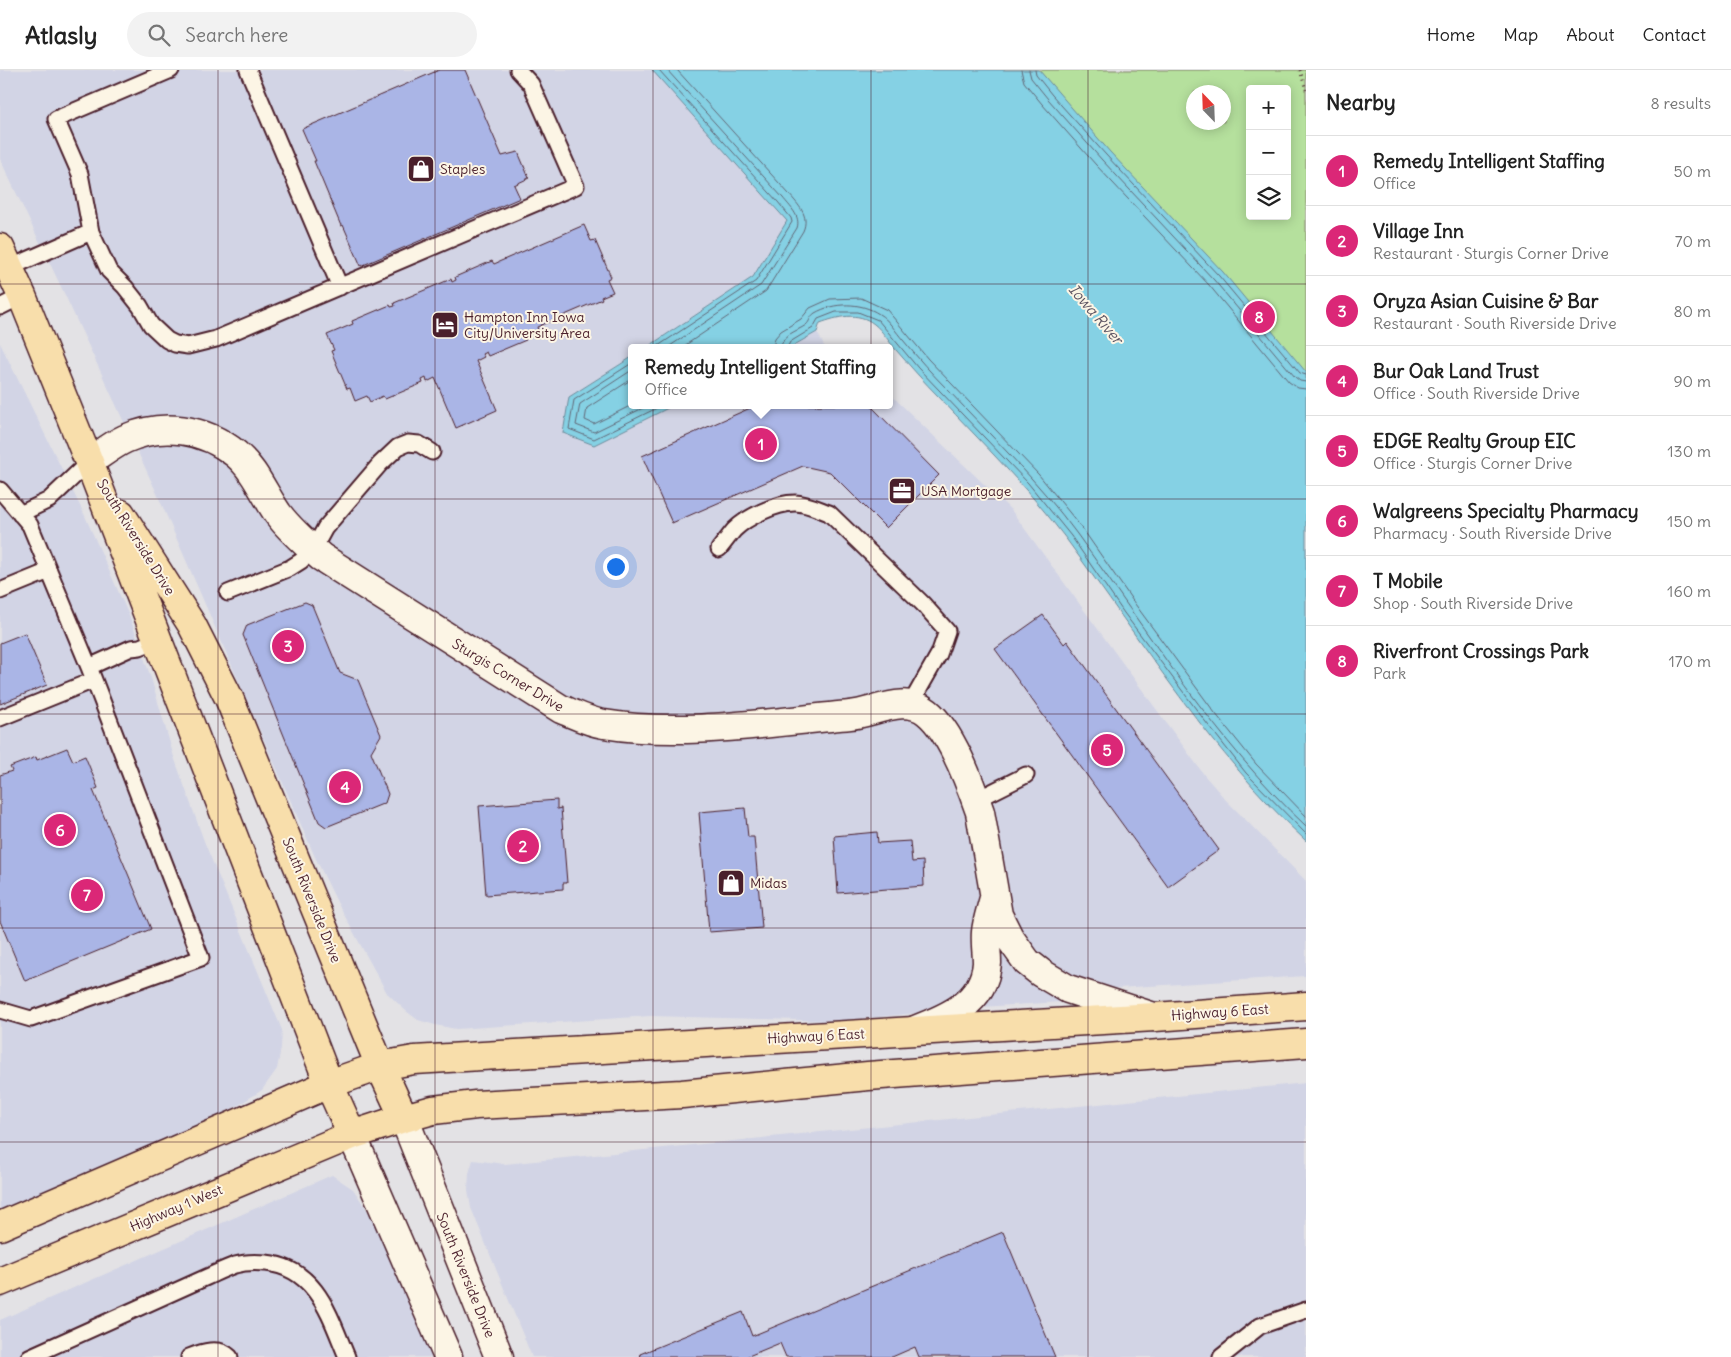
<!DOCTYPE html>
<meta charset="utf-8">
<style>
body{margin:0;font-family:Delius,sans-serif;background:#f2f2f2;color:#222}
.controls{position:absolute;right:15px;top:15px;display:grid;overflow:hidden;border-radius:5px;box-shadow:0 2px 12px #0003}
.controls button{width:45px;height:45px;display:grid;place-items:center;padding:0;border:0;border-bottom:1px solid #e0e0e0;background:#fff;color:#222;font:25px sans-serif}
.compass{position:absolute;left:1186px;top:15px;width:45px;height:45px;border-radius:50%;background:#fff;box-shadow:0 2px 12px #0003;rotate:337deg}
.you{position:absolute;left:615px;top:496px;width:18px;height:18px;margin:-12px;border:4px solid #fff;border-radius:50%;background:#1a73e8;box-shadow:0 0 0 8px #1a73e833}
.badge{display:grid;place-items:center;width:32px;height:32px;border-radius:50%;background:#db2777;color:#fff;font-size:16px;font-weight:700}
.pin{position:absolute;translate:-50% -50%;border:2px solid #fff;box-shadow:0 1px 5px #0006}
.popup{position:absolute;left:628px;top:274px;width:265px;height:65px;box-sizing:border-box;display:grid;place-content:center;border-radius:5px;background:#fff;filter:drop-shadow(0 1px 4px #0005);font-size:16px;white-space:nowrap;color:#767676}
.popup b{font-size:19px;color:#222}
.popup::after{content:'';position:absolute;left:50%;top:100%;margin-left:-10px;border:10px solid transparent;border-top-color:#fff}
.list{margin:0;padding:0;list-style:none}
h2{display:flex;justify-content:space-between;align-items:center;height:65px;margin:0;padding:0 20px;font-size:21px}
h2 small{font-size:16px;font-weight:400;color:#767676}
.list li{display:grid;grid-template-columns:32px 1fr auto;gap:15px;align-items:center;box-sizing:border-box;height:70px;padding:0 20px;border-top:1px solid #e0e0e0}
.list b{display:block;font-size:19px;white-space:nowrap}
.list p{margin:0;font-size:16px;white-space:nowrap;color:#767676}
.list em{font-size:16px;font-style:normal;color:#767676}
.icon{flex:none;width:28px;height:28px;fill:none;stroke:currentColor;stroke-width:2;stroke-linecap:round;stroke-linejoin:round}
.map{position:relative;flex:none;width:1306px;height:1287px;overflow:hidden}
header{display:flex;align-items:center;gap:30px;box-sizing:border-box;height:70px;padding:0 25px;background:#fff;border-bottom:1px solid #e0e0e0}
header strong{font-size:24px}
nav{display:flex;gap:28px;margin-inline-start:auto;font-size:18px}
.search{width:350px;height:45px;background:#f2f2f2;display:flex;align-items:center;gap:12px;box-sizing:border-box;padding:0 18px;border-radius:28px;color:#767676;font-size:19px}
main{display:flex}
aside{flex:1;background:#fff}
.map>svg:first-child{display:block}
</style>
<header>
<strong>Atlasly</strong>
<div class="search"><svg class="icon" aria-label="search" viewBox="0 0 24 24"><circle cx="10" cy="10" r="6"/><path d="M15 15l6 6"/></svg>Search here</div>
<nav><a>Home</a><a>Map</a><a>About</a><a>Contact</a></nav>
</header>
<main>
<div class="map">
<svg width="1306" height="1287" viewBox="0 0 1306 1287">
<rect width="100%" height="100%" fill="#e3e2e5"/>
<filter id="ink" filterUnits="userSpaceOnUse"><feTurbulence type="fractalNoise" baseFrequency=".02" numOctaves="2"/><feDisplacementMap in="SourceGraphic" scale="10" xChannelSelector="R" yChannelSelector="G"/><feConvolveMatrix kernelMatrix="1 2 1 2 8 2 1 2 1" color-interpolation-filters="sRGB"/></filter>
<g filter="url(#ink)">
<path fill="#d2d4e5" d="M0,0H652L787,151L753,207L646,278H632V287L569,327L594,375L674,335H890V324L1011,440L1205,706L1225,729L1306,811V906L1102,919L1060,932L981,937L836,951L650,946L456,959L435,955L418,950L406,941L387,923L337,832L315,787L155,419L65,225L0,89Z
M817,262L825,278H789Z
M0,273L85,446L130,548L151,608L174,687L204,771L282,960L281,978L277,999L262,1020L237,1036L221,1045L0,1142Z
M1306,1013V1287H532L471,1138L468,1120L469,1103L473,1090L505,1094Z
M332,1105L353,1119L375,1152L432,1287H0V1250Z"/>
<path fill="#b5e09d" stroke="#808064" fill-rule="evenodd" d="M1003,0H1306V348ZM1250,19H1287V146H1250ZM1194,22H1224V52H1194Z"/>
<path fill="#85d1e4" stroke="#6d8a9a" d="M652,0H1039L1110,82L1223,202L1306,302V771C1212,684 1143,573 1067,470C1029,419 983,374 939,327C924,312 910,296 896,280C889,272 882,260 874,254C858,241 837,247 820,253L817,262L789,278H646L753,207L787,151Z
M632,287V335H674L594,375L563,363L569,327Z"/>
<g fill="none" stroke-linecap="round" stroke-linejoin="round">
<path stroke="#626675" stroke-width="1" d="M677,0L789,124C798,135 810,145 803,161L766,221L681,278
M1021,0L1024,12L1042,34L1096,95L1209,215L1289,312L1298,318L1306,319
M1029,0L1031,8L1048,29L1102,90L1214,210L1295,307L1300,311L1306,312
M1035,0L1036,5L1052,25L1106,85L1219,206L1300,303L1306,305
M655,278L756,211L792,152L791,148L778,132L659,0
M667,278L761,215L797,158C801,146 790,137 783,128L667,0
M773,278L775,268L781,261L801,249L810,238L830,229L861,228L887,240L928,289L1039,405L1082,458L1135,534L1215,643L1256,694L1306,746
M781,278C782,264 796,262 806,255C810,252 810,246 815,243C834,232 861,232 879,244C888,249 896,262 903,270C917,287 932,304 948,320C992,367 1039,412 1077,464C1148,562 1217,673 1306,756
M787,278L790,272L813,258L818,249L836,242H858L878,250L918,298L1028,413L1071,466L1124,543L1205,651L1246,703L1306,764
M632,293L574,330L569,359L594,369L663,335
M632,300L580,334L576,355L594,362L649,335
M632,309L587,338L585,350L594,354L632,335"/>
</g>
<path fill="#aab5e6" stroke="#4a1f2b" d="M439,0H465L502,86L518,82L529,108L514,115L520,128L361,196L343,155L341,156L314,91H316L302,59Z
M584,155L591,171L595,170L611,207L607,209L613,222L601,227L602,229L537,257L538,260L524,266L526,270L488,286L486,282L482,284L484,287L476,291L497,340L456,358L435,308L427,312L426,308L422,310L423,313L385,329L383,326L370,332L367,326L355,331L350,318L347,319L331,281L334,280L327,265L353,254L352,251L390,235L391,237L395,236L394,233L451,209L452,212L456,210L455,207L492,191L494,194Z
M757,335H870L939,405L886,458L830,402L803,396L672,453L642,386Z
M305,532L312,535L340,603L358,610L381,665L371,682L388,724L385,733L326,757L319,752L243,565L247,555Z
M1043,545L1064,574L1067,571L1219,780L1168,817L995,579Z
M25,563L47,615L0,634V573Z
M67,678L73,691L85,686L98,718L93,720L151,859L25,911L0,851V705L12,701L10,697L36,687L37,690Z
M557,730V739L561,738L567,813H563V819L486,825L479,736Z
M745,738L748,767H754L762,858L709,862L699,742Z
M877,762L878,773L910,771L912,792L923,791L924,816L838,823L834,766Z
M1003,1162L1055,1287H919L915,1277L892,1287H786L780,1273L746,1287H641L640,1284L743,1242L752,1266Z"/>
<g fill="none" stroke-linecap="round" stroke-linejoin="round">
<g stroke="#4a1f2b" stroke-width="19">
<path id="lane" d="M171,0L56,49L80,104L91,162L109,201L125,217L140,236L151,255L167,270L175,274L188,276L216,269L576,116L531,14L518,0
M248,0L340,217
M9,198L91,162
M0,237L22,226
M0,420L30,455L89,597L201,888L31,949L0,940
M20,444L49,430L89,392
M719,479C724,473 729,466 734,460C747,447 776,433 795,433C806,433 818,439 829,443L923,534L947,561L939,584L910,635
M0,521L49,501
M228,523L290,498L301,491L313,480L325,458L380,394L398,377L408,373L419,374L432,382
M89,597L131,578L140,577L157,570
M0,648L94,610
M976,730L1026,705
M29,1287L207,1207C216,1203 226,1198 235,1195C245,1192 256,1192 266,1193C317,1198 330,1247 347,1287
M189,1287C202,1282 219,1276 230,1287
M1221,1287L1260,1256L1306,1240"/>
</g>
<g stroke="#4a1f2b" stroke-width="31">
<path id="street" d="M89,392C100,385 112,375 125,369C162,352 204,358 236,384C255,400 264,424 278,444C290,460 306,474 321,487L561,639C574,644 589,652 604,654C681,667 772,652 850,645C874,643 905,624 927,642C951,661 970,713 980,742L998,845L1009,867L1027,892L1041,903L1068,919L1154,947
M915,960C947,948 984,933 987,893C987,883 985,873 986,862C987,851 991,840 994,828"/>
</g>
<g stroke="#4a1f2b" stroke-width="31">
<path id="secondary" d="M404,1048L499,1287
M352,1065L448,1287"/>
</g>
<g stroke="#4a1f2b" stroke-width="31">
<path id="primary" d="M0,178L22,226L89,392L329,1014L352,1065
M121,444L192,555L229,628L380,996L404,1048
M0,1156L329,1014L380,996L414,990L1155,947L1306,936
M0,1212L352,1065L404,1048L433,1040L476,1035L682,1024L868,1006L1306,973"/>
</g>
<path stroke="#4a1f2b" stroke-width="3" stroke-dasharray="1 4" stroke-linecap="butt" d="M1300,0L1306,20"/>
<use href="#lane" stroke="#fcf5e5" stroke-width="15"/>
<use href="#street" stroke="#fcf5e5" stroke-width="28"/>
<use href="#secondary" stroke="#fcf5e5" stroke-width="28"/>
<use href="#primary" stroke="#f8deab" stroke-width="28"/>
</g>
</g>
<path fill="none" stroke="#4a1f2b" stroke-width="1" stroke-opacity="0.55" d="M218,0V1287M435,0V1287M653,0V1287M871,0V1287M1088,0V1287M0,214H1306M0,429H1306M0,644H1306M0,858H1306M0,1072H1306"/>
<defs>
<g id="shop-square" transform="scale(1.4375)"><rect x="-9" y="-9" width="18" height="18" rx="4" fill="#4a1f2b" stroke="#fcf5e5"/><path d="M-5-2.5h2.3a2.7 3.5 0 0 1 5.4 0H5L5.5 6h-11ZM-1.5-2.5h3a1.5 2.3 0 0 0-3 0Z" fill="#fff"/></g>
<g id="hotel-square" transform="scale(1.4375)"><rect x="-9" y="-9" width="18" height="18" rx="4" fill="#4a1f2b" stroke="#fcf5e5"/><path d="M-6-4.5h1.5V1H6V5H4.5V3h-9V5H-6ZM-4 0a1.8 1.8 0 1 1 3.6 0ZM.5 0V-2.5h3Q6-2.5 6 0Z" fill="#fff"/></g>
<g id="office-square" transform="scale(1.4375)"><rect x="-9" y="-9" width="18" height="18" rx="4" fill="#4a1f2b" stroke="#fcf5e5"/><path d="M-6-3h4V-5.5h4V-3h4V5H-6ZM-1-4.5V-3h2v-1.5ZM-6 0V1H6V0Z" fill="#fff"/></g>
</defs>
<g fill-rule="evenodd">
<use href="#shop-square" x="421" y="99"/>
<use href="#hotel-square" x="445" y="255"/>
<use href="#office-square" x="902" y="421"/>
<use href="#shop-square" x="731" y="813"/>
</g>
<g text-anchor="middle" dominant-baseline="central" stroke-width="4" stroke-linejoin="round" paint-order="stroke">
<g font-size="14" fill="#4a1f2b" stroke="#fcf5e5" text-anchor="start">
<text x="440" y="99">Staples</text>
<text x="464" y="247">Hampton Inn Iowa<tspan x="464" dy="16">City/University Area</tspan></text>
<text x="921" y="421">USA Mortgage</text>
<text x="750" y="813">Midas</text>
</g>
<g font-size="14" fill="#4a1f2b" stroke="#fcf5e5">
<text transform="translate(136 467) rotate(58)">South Riverside Drive</text>
<text transform="translate(508 605) rotate(31)">Sturgis Corner Drive</text>
<text transform="translate(312 830) rotate(68)">South Riverside Drive</text>
<text transform="translate(1220 942) rotate(-4)">Highway 6 East</text>
<text transform="translate(816 966) rotate(-3)">Highway 6 East</text>
<text transform="translate(176 1138) rotate(-23)">Highway 1 West</text>
<text transform="translate(466 1205) rotate(68)">South Riverside Drive</text>
</g>
<g font-size="15" font-style="italic" fill="#5c5462" stroke="#fcf5e5">
<text transform="translate(1096 244) rotate(49)">Iowa River</text>
</g>
</g>
</svg>
<div class="controls">
<button>+</button>
<button>−</button>
<button><svg class="icon" aria-label="layers" viewBox="0 0 24 24"><path d="M12 4l9 5-9 5-9-5zM3 14l9 5 9-5"/></svg></button>
</div>
<svg class="compass" viewBox="-18 -18 36 36"><path d="M0-13l5 13h-10z" fill="#e53935"/><path d="M0 13l5-13h-10z" fill="#767676"/></svg>
<div class="you"></div>
<div class="pin badge" style="left:761px;top:374px">1</div>
<div class="popup"><b>Remedy Intelligent Staffing</b>Office</div>
<div class="pin badge" style="left:523px;top:776px">2</div>
<div class="pin badge" style="left:288px;top:576px">3</div>
<div class="pin badge" style="left:345px;top:717px">4</div>
<div class="pin badge" style="left:1107px;top:680px">5</div>
<div class="pin badge" style="left:60px;top:760px">6</div>
<div class="pin badge" style="left:87px;top:825px">7</div>
<div class="pin badge" style="left:1259px;top:247px">8</div>
</div>
<aside>
<h2>Nearby<small>8 results</small></h2>
<ul class="list">
<li><span class="badge">1</span><div><b>Remedy Intelligent Staffing</b><p>Office</p></div><em>50 m</em></li>
<li><span class="badge">2</span><div><b>Village Inn</b><p>Restaurant · Sturgis Corner Drive</p></div><em>70 m</em></li>
<li><span class="badge">3</span><div><b>Oryza Asian Cuisine &amp; Bar</b><p>Restaurant · South Riverside Drive</p></div><em>80 m</em></li>
<li><span class="badge">4</span><div><b>Bur Oak Land Trust</b><p>Office · South Riverside Drive</p></div><em>90 m</em></li>
<li><span class="badge">5</span><div><b>EDGE Realty Group EIC</b><p>Office · Sturgis Corner Drive</p></div><em>130 m</em></li>
<li><span class="badge">6</span><div><b>Walgreens Specialty Pharmacy</b><p>Pharmacy · South Riverside Drive</p></div><em>150 m</em></li>
<li><span class="badge">7</span><div><b>T Mobile</b><p>Shop · South Riverside Drive</p></div><em>160 m</em></li>
<li><span class="badge">8</span><div><b>Riverfront Crossings Park</b><p>Park</p></div><em>170 m</em></li>
</ul>
</aside>
</main>
